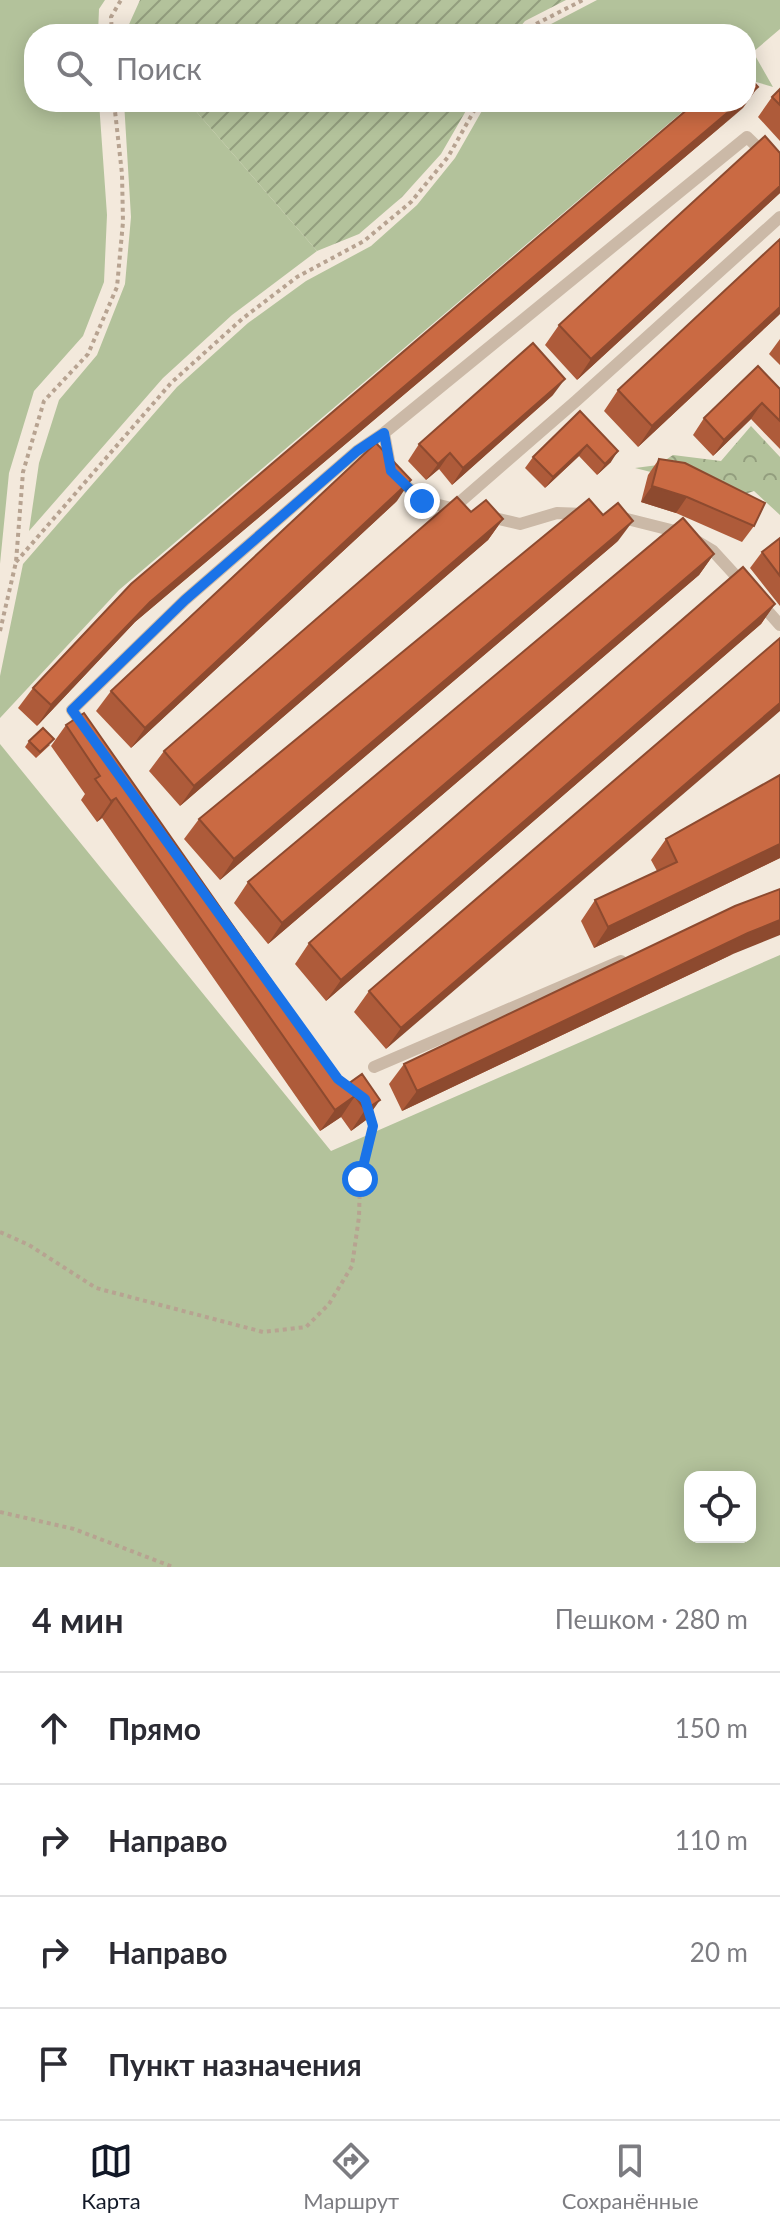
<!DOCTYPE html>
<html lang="ru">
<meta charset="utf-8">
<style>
body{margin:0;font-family:Lato,sans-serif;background:#f7f7f7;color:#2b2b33}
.controls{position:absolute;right:24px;bottom:24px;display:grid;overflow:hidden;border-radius:16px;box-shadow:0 4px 20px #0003}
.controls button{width:72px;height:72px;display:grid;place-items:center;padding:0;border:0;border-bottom:2px solid #e1e1e2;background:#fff;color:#2b2b33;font:40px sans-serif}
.stop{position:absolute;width:24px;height:24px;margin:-18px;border:6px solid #1a73e8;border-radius:50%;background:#fff}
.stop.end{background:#1a73e8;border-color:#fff;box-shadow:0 2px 8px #0008}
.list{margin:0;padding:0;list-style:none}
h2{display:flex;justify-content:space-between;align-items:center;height:104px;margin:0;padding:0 32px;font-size:34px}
h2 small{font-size:26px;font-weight:400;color:#7c7c81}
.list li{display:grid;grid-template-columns:52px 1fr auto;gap:24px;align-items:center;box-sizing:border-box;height:112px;padding:0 32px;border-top:2px solid #e1e1e2}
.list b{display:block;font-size:30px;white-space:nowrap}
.list em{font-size:26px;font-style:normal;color:#7c7c81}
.icon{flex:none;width:44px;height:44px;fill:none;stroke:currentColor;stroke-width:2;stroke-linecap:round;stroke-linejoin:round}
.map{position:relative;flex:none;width:780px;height:1567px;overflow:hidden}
.search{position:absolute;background:#fff;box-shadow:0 4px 20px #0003;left:24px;right:24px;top:24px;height:88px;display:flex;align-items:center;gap:20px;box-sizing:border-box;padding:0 28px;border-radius:32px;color:#7c7c81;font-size:30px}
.sheet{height:552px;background:#fff}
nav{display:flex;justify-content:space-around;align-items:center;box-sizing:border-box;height:112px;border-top:2px solid #e1e1e2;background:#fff;font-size:22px;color:#7c7c81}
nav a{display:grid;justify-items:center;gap:4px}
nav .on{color:#111827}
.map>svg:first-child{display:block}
</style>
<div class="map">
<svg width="780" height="1567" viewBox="0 0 780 1567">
<defs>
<pattern id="forest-crowns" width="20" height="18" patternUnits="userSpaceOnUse" patternTransform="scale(2)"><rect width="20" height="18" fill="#b3c29b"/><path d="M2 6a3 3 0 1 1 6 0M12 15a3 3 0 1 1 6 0" fill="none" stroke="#939e7e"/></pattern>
<pattern id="garden-furrows" width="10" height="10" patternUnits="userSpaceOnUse" patternTransform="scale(2)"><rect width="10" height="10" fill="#b3c29b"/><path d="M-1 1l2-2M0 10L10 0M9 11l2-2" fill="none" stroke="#939e7e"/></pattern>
</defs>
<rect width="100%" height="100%" fill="#f3e9dc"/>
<path fill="#b3c29b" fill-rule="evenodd" d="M0,0H105L99,9L98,34H34V102H99L107,215L104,282L83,336L34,391L9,473L0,564Z
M597,0H780V29L753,52L773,87L746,79V34H532Z
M124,102H188L317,251L232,315L163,378L29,531L39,463L59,400L97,355L125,284L131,217Z
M487,102H694L119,590L0,718V676L23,564L177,387L248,323L306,281L371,246L417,205L455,158Z
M0,744L331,1151L780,955V1567H0ZM690,1477H750V1537H690Z"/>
<path fill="url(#forest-crowns)" d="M751,426L780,457V515L754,491L742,495L635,468L658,465L673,455L721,461Z"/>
<path fill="url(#garden-furrows)" d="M140,0H566L525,21L514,34H129L126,31Z
M188,102H471L441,154L402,197L359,234L317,251Z"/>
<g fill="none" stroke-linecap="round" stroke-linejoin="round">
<path stroke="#b7a391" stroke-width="4" stroke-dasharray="4 4" stroke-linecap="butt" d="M112,34L111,17L121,0
M524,34L530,27L583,0
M16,562L171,383L242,319L297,277L364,241L411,202L448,157L479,102
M0,631L16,562L23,472L44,401L88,354L117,287L123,222L122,174L114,102
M0,1232L29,1245L96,1288L263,1332L306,1327L329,1304L352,1266L359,1217L360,1179L373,1126L368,1111
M0,1512L74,1529L173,1567"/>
<path stroke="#cbb9a7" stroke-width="12" d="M453,508L576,401L780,217
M460,510L422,501L391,471L384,433L747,137L780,169
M490,517L520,524L557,513L585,514
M619,517L683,533L713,551L746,587
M758,600L780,625
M85,728L72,710L185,600L357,451L384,433
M374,1067L621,961"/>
</g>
<path fill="#ae5b3a" d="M780,89V141L758,117L772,97Z
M743,108L135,622L37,726L18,708L33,688Z
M780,153V193L577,380L545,345L559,325Z
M780,314L638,447L604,411L618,390Z
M780,339V365L769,354Z
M780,389V449L751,419L713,456L693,435L704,418Z
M553,395L452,485L439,469L426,480L408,461L419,444Z
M580,411L611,462L597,475L579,456L545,488L525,468L533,457Z
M659,459L754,526L742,542L676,513L641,502L648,475Z
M397,501L131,748L96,711L111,691Z
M503,519L488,540L180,806L149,771L164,751Z
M780,538V606L750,568L762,552Z
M618,541L220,880L184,839L199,819Z
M714,554L699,575L268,944L234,903L248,882Z
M775,604L761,624L326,1001L295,964L309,943Z
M780,638L386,1049L354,1012L369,991Z
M66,725L345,1086L362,1074L366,1120L351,1131L341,1117L320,1131L102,818L97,822L81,800L85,794L51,746Z
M29,741L50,745L36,758L25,747Z
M780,775V858L594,948L581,921L595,900L657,871L651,860L666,839Z
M733,954L402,1111L389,1084L404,1064Z"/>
<path fill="#8d4a2f" d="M758,87L743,108L135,622L37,726L51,705L150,602L740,102H746V97Z
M780,186V193L577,380L591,359Z
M780,307V314L638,447L652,426Z
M565,379L553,395L452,485L463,468Z
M762,403L751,419L713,456L724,440Z
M587,445L579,456L545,488L553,477Z
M618,451L611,462L597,475L605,464Z
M450,453L439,469L426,480L438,464Z
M411,480L397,501L131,748L145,728Z
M652,486L687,497L676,513L641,502Z
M503,519L488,540L180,806L194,786Z
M633,521L618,541L220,880L234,859Z
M714,554L699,575L268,944L282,923Z
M775,604L761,624L326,1001L341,980Z
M780,703V711L386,1049L401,1028Z
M116,798L102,818L97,822L111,801Z
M780,844V858L594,948L608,927Z
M780,920V935L733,954L402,1111L417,1091L748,933Z
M355,1096L341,1117L320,1131L335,1110Z
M380,1100L366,1120L351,1131L365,1110Z"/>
<path fill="#ca6a43" stroke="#8d4a2f" stroke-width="2" d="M746,74L758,87L746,97Z
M780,89V105L772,97Z
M696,102H740L150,602L51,705L33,688L131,584Z
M765,136L780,153V186L591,359L559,325Z
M780,239V307L652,426L618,390Z
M533,343L565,379L463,468L450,453L438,464L419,444Z
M758,366L780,389V421L762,403L724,440L704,418Z
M580,411L618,451L605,464L587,445L553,477L533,457Z
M376,443L411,480L145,728L111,691Z
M659,459L685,463L765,503L754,526L687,497L652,486Z
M457,497L471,512L486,500L503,519L194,786L164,751Z
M589,499L603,515L618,503L633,521L234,859L199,819Z
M683,518L714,554L282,923L248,882Z
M780,538V576L762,552Z
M743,567L775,604L341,980L309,943Z
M780,638V703L401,1028L369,991Z
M84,713L345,1086L362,1074L380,1100L365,1110L355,1096L335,1110L116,798L111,801L95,779L100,776L66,725Z
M43,728L54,739L40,752L29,741Z
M780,775V844L608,927L595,900L677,862L666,839Z
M780,889V920L748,933L417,1091L404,1064L735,906Z"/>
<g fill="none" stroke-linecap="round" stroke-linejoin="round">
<path stroke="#1a73e8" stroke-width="10" d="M360,1179L373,1126L365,1099L338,1079L72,710L185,600L357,451L384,433L391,471L422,501"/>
</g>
</svg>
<div class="controls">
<button><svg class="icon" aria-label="locate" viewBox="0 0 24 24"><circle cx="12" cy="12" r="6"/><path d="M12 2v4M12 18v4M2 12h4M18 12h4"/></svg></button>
</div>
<div class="stop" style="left:360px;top:1179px"></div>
<div class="stop end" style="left:422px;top:501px"></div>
<div class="search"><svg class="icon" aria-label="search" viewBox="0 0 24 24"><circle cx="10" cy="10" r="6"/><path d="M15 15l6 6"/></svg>Поиск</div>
</div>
<section class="sheet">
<h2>4 мин<small>Пешком · 280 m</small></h2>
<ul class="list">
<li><svg class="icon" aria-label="ahead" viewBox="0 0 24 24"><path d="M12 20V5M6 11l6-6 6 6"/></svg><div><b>Прямо</b></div><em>150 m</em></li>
<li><svg class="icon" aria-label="right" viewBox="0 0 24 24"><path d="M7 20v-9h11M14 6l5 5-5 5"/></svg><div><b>Направо</b></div><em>110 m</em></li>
<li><svg class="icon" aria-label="right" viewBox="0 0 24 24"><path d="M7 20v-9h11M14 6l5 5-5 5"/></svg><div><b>Направо</b></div><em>20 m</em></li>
<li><svg class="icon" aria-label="arrive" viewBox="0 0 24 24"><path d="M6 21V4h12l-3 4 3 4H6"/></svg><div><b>Пункт назначения</b></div></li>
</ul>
</section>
<nav>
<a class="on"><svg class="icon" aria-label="map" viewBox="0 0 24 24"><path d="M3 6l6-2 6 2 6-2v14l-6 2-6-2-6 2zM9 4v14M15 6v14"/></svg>Карта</a>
<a><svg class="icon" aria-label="directions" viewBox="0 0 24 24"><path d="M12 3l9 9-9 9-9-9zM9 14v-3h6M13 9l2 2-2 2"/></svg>Маршрут</a>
<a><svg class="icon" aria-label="saved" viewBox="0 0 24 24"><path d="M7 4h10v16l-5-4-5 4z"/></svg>Сохранённые</a>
</nav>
